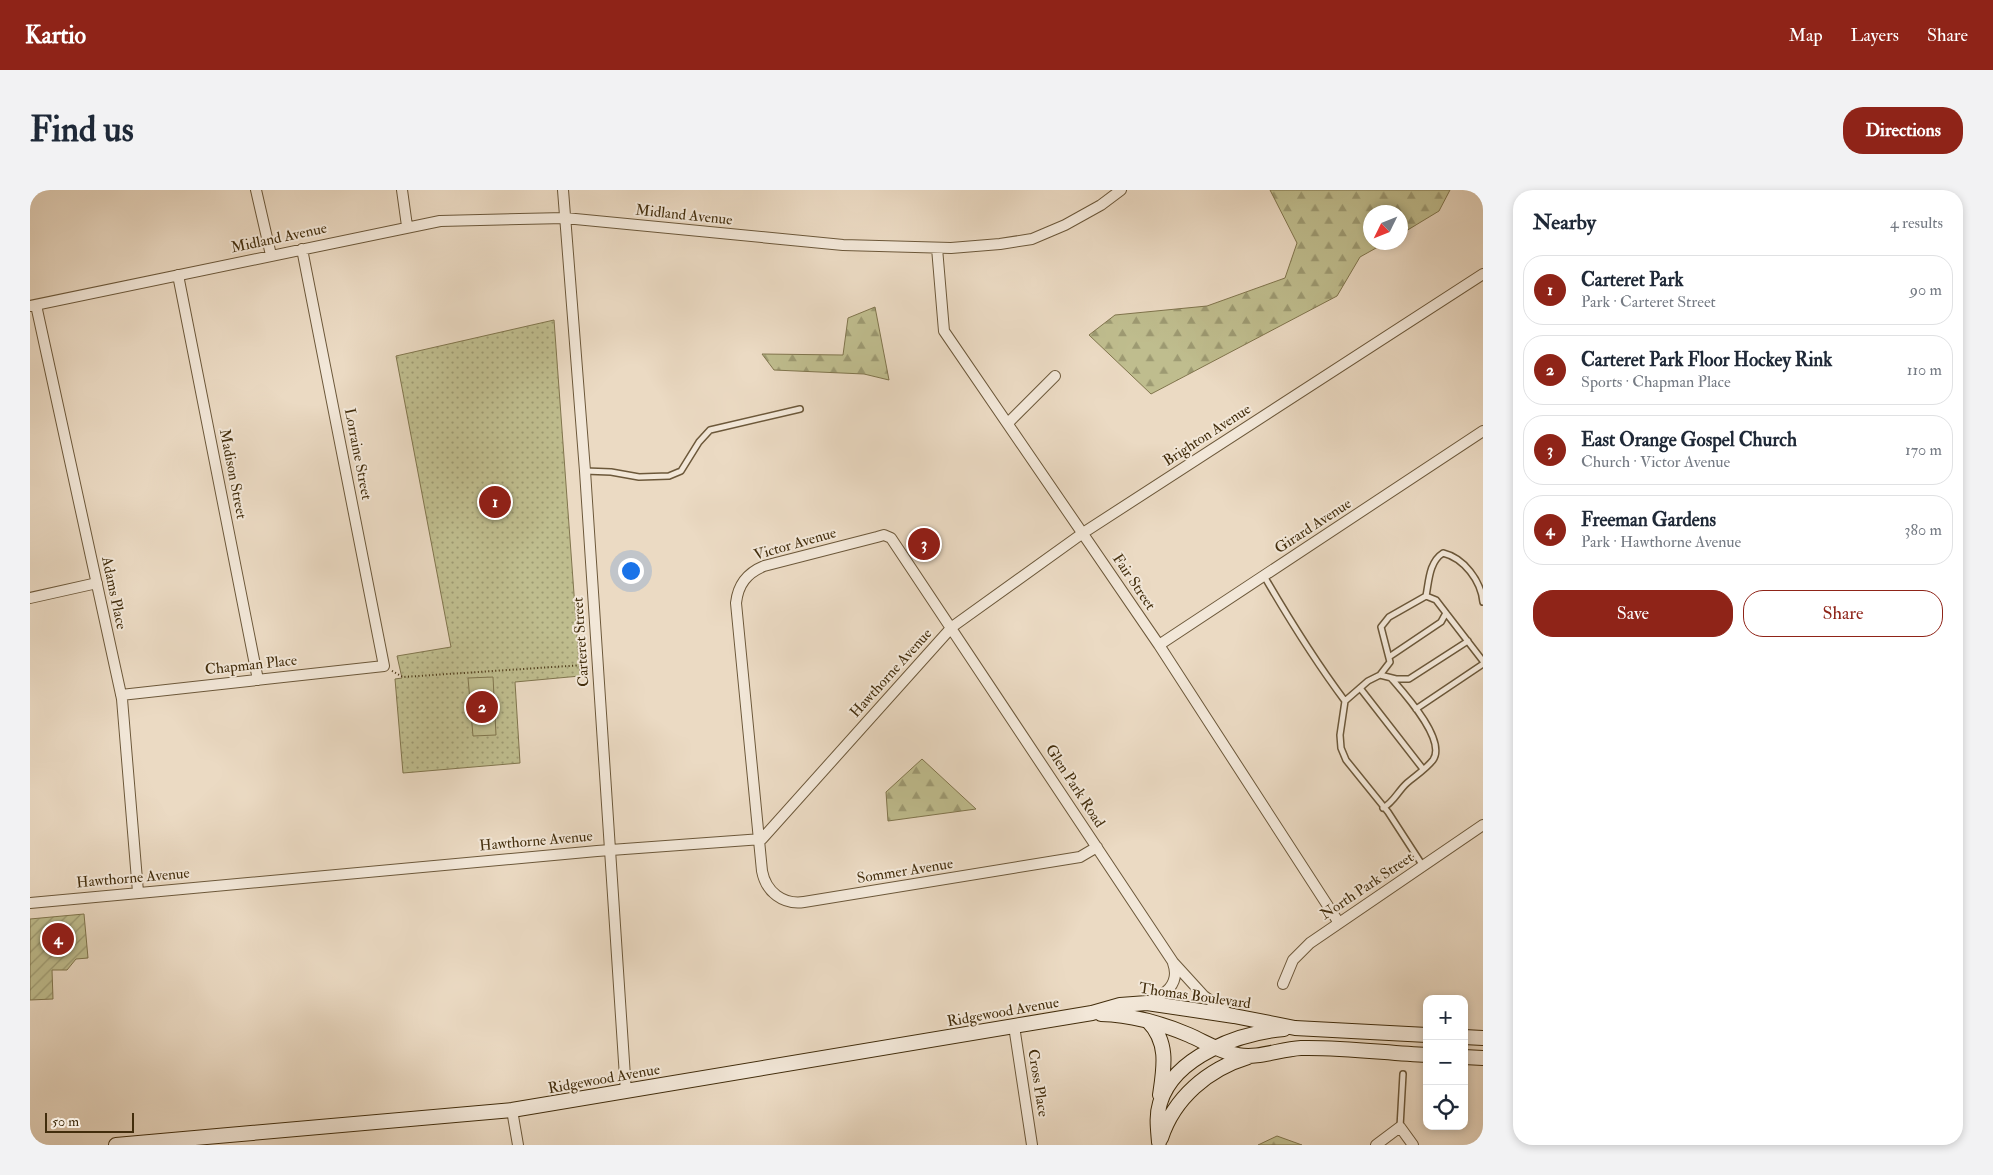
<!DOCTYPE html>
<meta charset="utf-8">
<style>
body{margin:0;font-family:"IM FELL Double Pica",serif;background:#f2f2f3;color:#1f2937}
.controls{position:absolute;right:15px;bottom:15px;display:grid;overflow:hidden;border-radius:10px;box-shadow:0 2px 8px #0003}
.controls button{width:45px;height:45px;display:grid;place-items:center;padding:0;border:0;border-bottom:1px solid #e0e1e3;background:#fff;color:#1f2937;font:25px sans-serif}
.compass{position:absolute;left:1333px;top:15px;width:45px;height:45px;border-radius:50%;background:#fff;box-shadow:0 2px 8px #0003;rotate:227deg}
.scale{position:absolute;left:15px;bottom:12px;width:89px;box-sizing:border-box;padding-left:5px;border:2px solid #422d0c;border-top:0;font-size:14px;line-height:18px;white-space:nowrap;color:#422d0c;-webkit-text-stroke:4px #f2e7d8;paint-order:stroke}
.you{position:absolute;left:600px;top:380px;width:18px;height:18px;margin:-12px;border:4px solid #fff;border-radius:50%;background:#1a73e8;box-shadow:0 0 0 8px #1a73e833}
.badge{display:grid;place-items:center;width:32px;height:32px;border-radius:50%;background:#8f2418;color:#fff;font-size:16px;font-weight:700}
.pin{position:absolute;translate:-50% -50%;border:2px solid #fff;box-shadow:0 1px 5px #0006}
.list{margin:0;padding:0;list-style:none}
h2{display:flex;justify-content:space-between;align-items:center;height:65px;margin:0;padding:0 20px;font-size:21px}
h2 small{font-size:16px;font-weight:400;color:#747a83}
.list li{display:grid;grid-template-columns:32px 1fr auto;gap:15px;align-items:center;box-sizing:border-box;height:70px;margin:0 10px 10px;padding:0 10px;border:1px solid #e0e1e3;border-radius:20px}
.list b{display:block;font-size:19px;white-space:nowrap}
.list p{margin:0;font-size:16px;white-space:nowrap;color:#747a83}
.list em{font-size:16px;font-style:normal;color:#747a83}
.actions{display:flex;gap:10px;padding:15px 20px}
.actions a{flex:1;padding:11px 0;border:1px solid #8f2418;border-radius:20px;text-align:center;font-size:18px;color:#8f2418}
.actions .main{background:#8f2418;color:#fff}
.icon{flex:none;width:28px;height:28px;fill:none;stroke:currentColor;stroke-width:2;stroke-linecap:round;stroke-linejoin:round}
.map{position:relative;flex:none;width:1453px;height:955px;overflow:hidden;border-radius:20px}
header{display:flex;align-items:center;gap:30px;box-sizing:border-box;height:70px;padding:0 25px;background:#8f2418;color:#fff}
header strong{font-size:24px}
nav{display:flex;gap:28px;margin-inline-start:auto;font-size:18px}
.intro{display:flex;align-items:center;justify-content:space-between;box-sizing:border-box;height:120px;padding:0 30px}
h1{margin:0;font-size:35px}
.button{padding:12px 22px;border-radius:20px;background:#8f2418;color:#fff;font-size:18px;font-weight:700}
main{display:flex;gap:30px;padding:0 30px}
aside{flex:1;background:#fff;border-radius:20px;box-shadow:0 2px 8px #0003}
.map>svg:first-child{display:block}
</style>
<header>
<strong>Kartio</strong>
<nav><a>Map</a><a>Layers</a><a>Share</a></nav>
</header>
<div class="intro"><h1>Find us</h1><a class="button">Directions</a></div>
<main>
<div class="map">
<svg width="1453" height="955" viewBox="0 0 1453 955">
<defs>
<pattern id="grass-dots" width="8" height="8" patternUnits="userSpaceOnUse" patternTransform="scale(1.25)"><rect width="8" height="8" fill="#bfbd8e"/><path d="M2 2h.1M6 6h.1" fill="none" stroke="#9d9a72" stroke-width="1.8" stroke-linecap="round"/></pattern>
<pattern id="forest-firs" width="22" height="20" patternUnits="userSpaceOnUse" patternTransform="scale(1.25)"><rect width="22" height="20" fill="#bfbd8e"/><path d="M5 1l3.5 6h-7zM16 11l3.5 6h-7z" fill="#9d9a72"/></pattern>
<pattern id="garden-furrows" width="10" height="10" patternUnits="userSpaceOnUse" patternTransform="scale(1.25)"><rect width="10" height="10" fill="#bfbd8e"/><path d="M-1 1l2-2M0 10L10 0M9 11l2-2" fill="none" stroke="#9d9a72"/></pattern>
</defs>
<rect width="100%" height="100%" fill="#ebdac3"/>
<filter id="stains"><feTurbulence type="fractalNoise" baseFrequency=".004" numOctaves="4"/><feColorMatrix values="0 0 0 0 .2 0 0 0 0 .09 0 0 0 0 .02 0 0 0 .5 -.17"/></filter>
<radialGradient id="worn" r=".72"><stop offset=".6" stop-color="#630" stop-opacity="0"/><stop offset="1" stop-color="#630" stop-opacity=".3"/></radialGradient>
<path fill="url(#grass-dots)" stroke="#80754d" d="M524,130L550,486L485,492L490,573L373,583L365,489L372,488L367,466L421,457L366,166Z"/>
<path fill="url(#forest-firs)" stroke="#80754d" d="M1240,0H1420L1409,21L1371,44L1370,22H1340V52L1355,53L1330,67L1307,106L1121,204L1059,145L1085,125L1177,116L1255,88L1267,53Z
M845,117L859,190L834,184L744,180L732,164L813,165L818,128Z
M892,569L946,619L858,631L856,602Z
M1247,946L1272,955H1228Z"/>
<path fill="url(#garden-furrows)" stroke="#80754d" d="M54,724L58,768L46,769L37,780H22L23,809L0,810V729Z"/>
<path fill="#bfbd8e" stroke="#80754d" d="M463,487L466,545L443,546L438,488Z"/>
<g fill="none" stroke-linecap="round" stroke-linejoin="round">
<g stroke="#6c583a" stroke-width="8">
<path id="lane" d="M555,281L581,282L609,287L639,286L651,281L669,252L680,240L770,219
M1234,386C1259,429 1285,471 1315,511
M1396,406C1399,391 1399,372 1413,363C1434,368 1451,391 1453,412
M1359,467L1411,432L1416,423
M1350,485L1366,489H1379L1438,451
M1330,498L1393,579
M1386,519L1453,474
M1353,618C1364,612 1368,601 1377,593C1385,586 1396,579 1403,570C1417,550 1374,503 1361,488
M1393,676L1358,622L1316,570L1311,558L1310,545L1315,511L1338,491L1350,485L1360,472L1351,437L1359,427L1396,406L1406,410L1453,471
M1370,937L1373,884"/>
</g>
<g stroke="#6c583a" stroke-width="12">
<path id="street" d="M226,0L241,65
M372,0L377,36
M533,0L555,281L596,902
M907,58L914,141L1129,455L1309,733
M148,85L228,490
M6,115L92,509L108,702
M0,116L410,31L535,28L813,55L921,58L970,54L1002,49L1035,35L1071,15L1091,0
M978,233L1025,186
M0,408L67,393
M1129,455L1453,241
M91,505L354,476L272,59
M1067,657L1050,667L774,712C753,715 736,702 732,681L706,413C708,394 717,383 734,376L847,347L854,345L861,348L1143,772L1174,806L1198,823
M0,713L567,661L732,649L922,437L1053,343L1453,84
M1253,794L1263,770L1280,753L1453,635
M1117,813C1134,805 1151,795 1143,773
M984,836L1002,955
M482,920L488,955
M1346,955L1370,937L1383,955"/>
</g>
<g stroke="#422d0c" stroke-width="16">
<path id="secondary" d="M1071,824C1101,825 1131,833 1159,845C1175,852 1190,862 1208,865C1228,869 1250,859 1271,858C1313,857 1355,863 1397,865
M1118,831C1139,852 1134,878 1130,905
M1434,847L1453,848
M1434,867L1453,868
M1131,948C1144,908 1178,879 1218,867
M1129,952C1128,939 1126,926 1130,913C1144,866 1210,843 1254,839
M86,955L482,920L1062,823L1090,815L1117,813L1204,826L1265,838L1397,845"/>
</g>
<path stroke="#422d0c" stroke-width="2" stroke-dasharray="1 2.5" stroke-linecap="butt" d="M362,481L373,487L553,475"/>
<use href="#lane" stroke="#f2e7d8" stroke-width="5"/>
<use href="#street" stroke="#f2e7d8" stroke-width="10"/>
<use href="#secondary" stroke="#f2e7d8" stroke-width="14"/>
</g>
<g text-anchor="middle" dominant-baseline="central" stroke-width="4" stroke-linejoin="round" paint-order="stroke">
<g font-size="15" fill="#422d0c" stroke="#f2e7d8">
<text transform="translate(654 25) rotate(6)">Midland Avenue</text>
<text transform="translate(249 48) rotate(-12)">Midland Avenue</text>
<text transform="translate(1177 245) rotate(-33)">Brighton Avenue</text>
<text transform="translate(328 264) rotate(79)">Lorraine Street</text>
<text transform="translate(203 284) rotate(79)">Madison Street</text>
<text transform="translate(1283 336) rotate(-33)">Girard Avenue</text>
<text transform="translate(765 354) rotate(-16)">Victor Avenue</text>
<text transform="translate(1104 392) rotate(56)">Fair Street</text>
<text transform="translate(84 403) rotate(78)">Adams Place</text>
<text transform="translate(551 452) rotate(-94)">Carteret Street</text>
<text transform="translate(221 475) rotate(-6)">Chapman Place</text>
<text transform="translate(861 483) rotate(-48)">Hawthorne Avenue</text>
<text transform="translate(1045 596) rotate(57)">Glen Park Road</text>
<text transform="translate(506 651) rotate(-5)">Hawthorne Avenue</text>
<text transform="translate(875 681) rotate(-9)">Sommer Avenue</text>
<text transform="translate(103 688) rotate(-5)">Hawthorne Avenue</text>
<text transform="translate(1337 696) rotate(-34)">North Park Street</text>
<text transform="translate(1165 806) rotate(8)">Thomas Boulevard</text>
<text transform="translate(973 822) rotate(-10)">Ridgewood Avenue</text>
<text transform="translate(574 889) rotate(-10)">Ridgewood Avenue</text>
<text transform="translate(1008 893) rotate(81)">Cross Place</text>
</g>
</g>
<rect width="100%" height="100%" filter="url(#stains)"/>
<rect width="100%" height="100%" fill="url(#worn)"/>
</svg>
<div class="controls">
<button>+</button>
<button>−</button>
<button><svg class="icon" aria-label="locate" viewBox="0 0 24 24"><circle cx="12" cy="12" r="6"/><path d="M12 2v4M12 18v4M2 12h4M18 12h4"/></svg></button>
</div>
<svg class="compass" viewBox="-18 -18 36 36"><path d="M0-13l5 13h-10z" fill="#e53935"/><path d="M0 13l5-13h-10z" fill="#747a83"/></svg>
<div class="scale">50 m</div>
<div class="you"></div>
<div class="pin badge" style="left:465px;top:312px">1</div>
<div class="pin badge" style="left:452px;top:517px">2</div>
<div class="pin badge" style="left:894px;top:354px">3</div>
<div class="pin badge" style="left:28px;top:749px">4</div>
</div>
<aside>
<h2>Nearby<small>4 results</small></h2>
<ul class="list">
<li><span class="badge">1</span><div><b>Carteret Park</b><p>Park · Carteret Street</p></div><em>90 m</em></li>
<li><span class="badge">2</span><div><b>Carteret Park Floor Hockey Rink</b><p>Sports · Chapman Place</p></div><em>110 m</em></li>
<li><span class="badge">3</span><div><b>East Orange Gospel Church</b><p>Church · Victor Avenue</p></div><em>170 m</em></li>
<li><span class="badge">4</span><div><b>Freeman Gardens</b><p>Park · Hawthorne Avenue</p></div><em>380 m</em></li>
</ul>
<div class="actions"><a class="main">Save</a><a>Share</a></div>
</aside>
</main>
